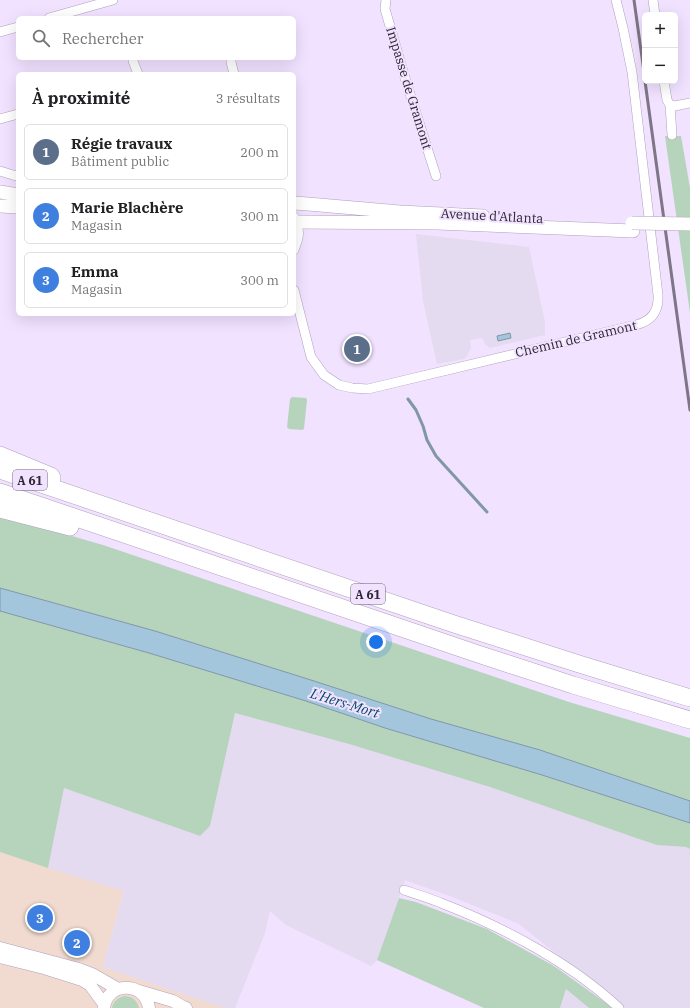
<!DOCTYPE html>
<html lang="fr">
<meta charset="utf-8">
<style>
body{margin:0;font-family:"IBM Plex Serif",serif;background:#f2f2f2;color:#202124}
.controls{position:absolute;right:12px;top:12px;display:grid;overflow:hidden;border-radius:6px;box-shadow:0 4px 16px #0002}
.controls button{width:36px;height:36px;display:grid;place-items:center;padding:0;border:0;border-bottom:1px solid #e0e0e0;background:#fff;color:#202124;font:20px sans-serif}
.you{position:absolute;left:376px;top:642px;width:14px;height:14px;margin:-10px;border:3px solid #fff;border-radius:50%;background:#1a73e8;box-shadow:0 0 0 6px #1a73e833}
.badge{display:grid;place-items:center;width:26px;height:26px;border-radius:50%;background:#125fae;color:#fff;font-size:13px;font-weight:700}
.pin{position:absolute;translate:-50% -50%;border:2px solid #fff;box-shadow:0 1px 4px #0006}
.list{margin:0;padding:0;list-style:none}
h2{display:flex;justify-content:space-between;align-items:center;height:52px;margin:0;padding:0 16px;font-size:17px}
h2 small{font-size:13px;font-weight:400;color:#757577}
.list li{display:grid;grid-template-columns:26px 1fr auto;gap:12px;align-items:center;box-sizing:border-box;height:56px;margin:0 8px 8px;padding:0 8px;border:1px solid #e0e0e0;border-radius:6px}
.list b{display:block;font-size:15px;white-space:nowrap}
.list p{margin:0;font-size:13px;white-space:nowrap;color:#757577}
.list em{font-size:13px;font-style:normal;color:#757577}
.icon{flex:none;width:22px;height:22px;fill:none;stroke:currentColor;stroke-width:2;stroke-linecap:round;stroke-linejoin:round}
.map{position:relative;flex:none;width:690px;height:1008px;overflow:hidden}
.search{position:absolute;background:#fff;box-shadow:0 4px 16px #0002;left:16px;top:16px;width:280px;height:44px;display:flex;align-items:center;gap:10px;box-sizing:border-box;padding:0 14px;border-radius:6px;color:#757577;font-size:15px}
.panel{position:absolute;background:#fff;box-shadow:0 4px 16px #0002;left:16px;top:72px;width:280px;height:244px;border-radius:6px}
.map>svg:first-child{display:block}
</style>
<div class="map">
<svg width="690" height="1008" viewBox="0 0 690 1008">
<rect width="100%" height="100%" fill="#f1e2ff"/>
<path fill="#f1dacf" d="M0,852L124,890L103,967L223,1007V1008H0Z"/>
<path fill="#e4dbf0" d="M416,234L529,247L545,322V335L490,348L486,345L482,338L470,340L471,347L467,356L464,359L437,364L423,301Z
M235,713L349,744L490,787L636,838L657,845L686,847L690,849V1008H624L519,924L455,898L405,880L377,960L371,966L286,925L270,911L265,933L235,1008H223V1007L103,967L124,891L48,868L64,788L200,836L210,826Z
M566,989L589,1008H560Z"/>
<path fill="#b6d4bb" d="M665,136H681L690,188V313Z
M292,397L306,398L307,400L304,429L302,430L289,429L287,427L290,399Z
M0,517L27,523L103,545L569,702L690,738V801L540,750L431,719L314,681L155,631L0,588Z
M0,611L149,653L306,701L385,728L542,775L690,823V849L686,847L657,845L636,838L490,787L349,744L235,713L210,826L200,836L64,788L48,868L0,852Z
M399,898L416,902L487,929L554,966L613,1008H589L566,989L560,1008H484L377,960Z
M124,996C132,996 137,1000 139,1008H112C113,1001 118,998 124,996Z"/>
<path fill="#a3c6dc" stroke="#8096a9" d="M510,333L511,338L498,341L497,336Z
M0,588L155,631L314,681L431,719L540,750L690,801V823L542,775L385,728L306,701L149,653L0,611Z"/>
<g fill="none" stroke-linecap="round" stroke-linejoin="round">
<path stroke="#8096a9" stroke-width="3" d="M408,399L416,410L423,426L427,440L436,456L487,512"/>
<g stroke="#b0a1bc" stroke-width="10">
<path id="minor" d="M386,0L385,9L405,78L436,176
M653,0L655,15
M49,18L113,0
M0,32L18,27
M231,58V62L234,74
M133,61L138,74
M664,81L667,100L670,105L675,106L690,103
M670,105L672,135
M0,119L18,114
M0,171L13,175L18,176
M294,250C300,235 300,232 294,217
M294,290L311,357L324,375L339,385L352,388L368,389L636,325C651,321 659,312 658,295L632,72L623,28L616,0
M404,890C416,894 429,898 441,903C503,927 571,963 619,1008"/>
</g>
<g stroke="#b0a1bc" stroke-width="13">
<path id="tertiary" d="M0,948L79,969L92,974L118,989
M0,957L44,968L82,980L90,985L104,1004
M139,991L173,1001L183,1007L186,1008
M104,1008C107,981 145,981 149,1008"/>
</g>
<g stroke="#b0a1bc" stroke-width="14">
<path id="secondary" d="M0,192L18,195
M294,203L308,204L400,212L483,216
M0,206L18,207
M294,222L437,223L633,231"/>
</g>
<g stroke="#b0a1bc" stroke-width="18">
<path id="motorway" d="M0,455L51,476L52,478
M0,470L454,624L579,664L690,698
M0,492L478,654L573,685L690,720
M0,509L70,527"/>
</g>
<use href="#minor" stroke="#fff" stroke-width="9"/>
<use href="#tertiary" stroke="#fff" stroke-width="12"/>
<use href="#secondary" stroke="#fff" stroke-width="13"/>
<use href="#motorway" stroke="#fff" stroke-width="17"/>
<path stroke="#7e7587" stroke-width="3" d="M634,0L645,79
M645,81L690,410"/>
<g stroke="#b0a1bc" stroke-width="14" stroke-linecap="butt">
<path id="secondary-bridge" d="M632,223L690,224"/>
</g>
<use href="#secondary-bridge" stroke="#fff" stroke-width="13"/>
</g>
<g text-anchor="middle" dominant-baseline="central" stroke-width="4" stroke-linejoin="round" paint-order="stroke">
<g fill="#f1e2ff" stroke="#685f70" stroke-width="1">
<rect x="13" y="470" width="34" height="20" rx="3"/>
<rect x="351" y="584" width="34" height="20" rx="3"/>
</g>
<g font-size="12" font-weight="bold" fill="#2d2732">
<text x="30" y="480">A 61</text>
<text x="368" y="594">A 61</text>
</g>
<g font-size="13" fill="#2d2732" stroke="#f1e2ff">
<text transform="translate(409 88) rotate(73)">Impasse de Gramont</text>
<text transform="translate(492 216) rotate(3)">Avenue d'Atlanta</text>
<text transform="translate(576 339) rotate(-13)">Chemin de Gramont</text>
</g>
<g font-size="14" font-style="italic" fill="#014664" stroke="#f1e2ff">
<text transform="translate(345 703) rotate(17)">L'Hers-Mort</text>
</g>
</g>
</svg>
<div class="controls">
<button>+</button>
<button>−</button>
</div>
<div class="you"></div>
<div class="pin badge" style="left:357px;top:349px;background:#5c6f8a">1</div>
<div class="pin badge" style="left:77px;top:943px;background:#3f7fe0">2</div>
<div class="pin badge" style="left:40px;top:918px;background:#3f7fe0">3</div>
<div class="search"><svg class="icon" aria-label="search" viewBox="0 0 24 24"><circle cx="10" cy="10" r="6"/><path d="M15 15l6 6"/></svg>Rechercher</div>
<section class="panel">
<h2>À proximité<small>3 résultats</small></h2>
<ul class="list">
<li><span class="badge" style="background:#5c6f8a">1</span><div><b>Régie travaux</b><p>Bâtiment public</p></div><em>200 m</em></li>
<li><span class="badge" style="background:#3f7fe0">2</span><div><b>Marie Blachère</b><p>Magasin</p></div><em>300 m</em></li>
<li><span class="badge" style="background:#3f7fe0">3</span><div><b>Emma</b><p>Magasin</p></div><em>300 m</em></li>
</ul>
</section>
</div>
